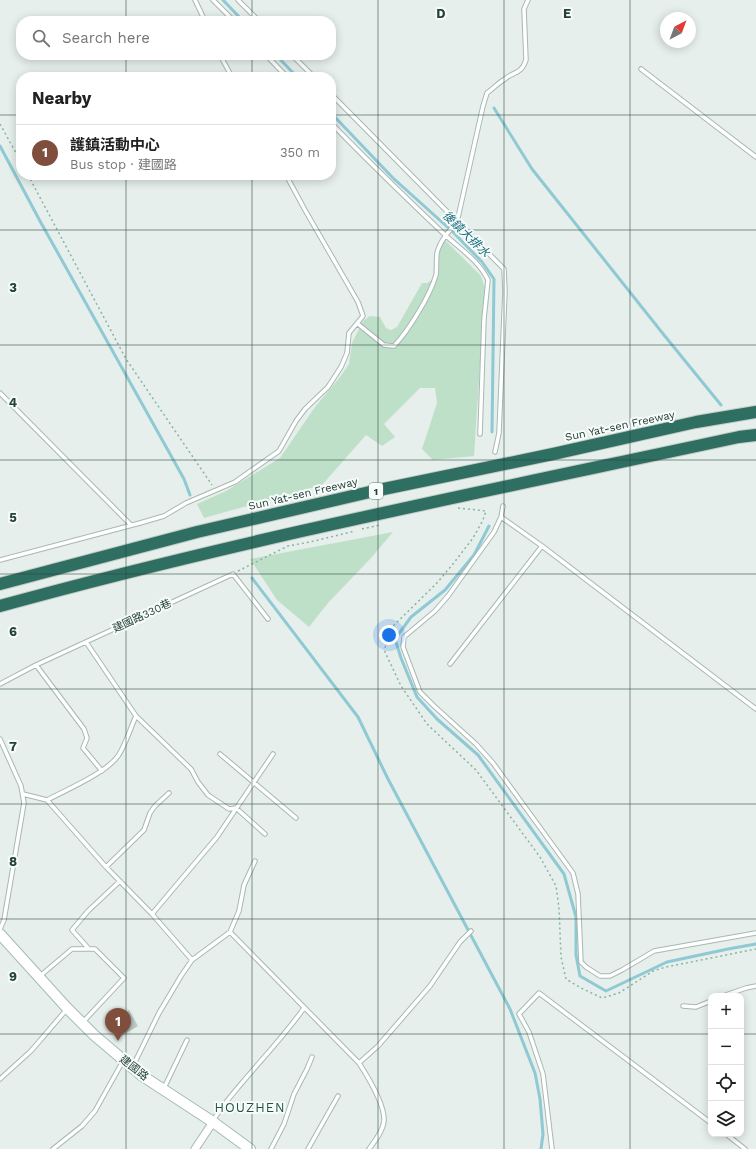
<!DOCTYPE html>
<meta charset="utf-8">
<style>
body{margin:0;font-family:"Work Sans","Noto Sans TC",sans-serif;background:#f6f6f6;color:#222}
.controls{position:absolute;right:12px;bottom:12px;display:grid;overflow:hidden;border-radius:8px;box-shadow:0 2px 10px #0003}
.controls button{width:36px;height:36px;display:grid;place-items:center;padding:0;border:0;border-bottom:1px solid #e0e0e0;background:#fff;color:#222;font:20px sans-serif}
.compass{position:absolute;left:660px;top:12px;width:36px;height:36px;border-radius:50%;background:#fff;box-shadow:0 2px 10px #0003;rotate:41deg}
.you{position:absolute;left:389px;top:635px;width:14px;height:14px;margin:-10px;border:3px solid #fff;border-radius:50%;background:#1a73e8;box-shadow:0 0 0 6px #1a73e833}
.badge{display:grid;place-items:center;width:26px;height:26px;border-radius:50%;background:#804e3d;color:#fff;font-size:13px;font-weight:700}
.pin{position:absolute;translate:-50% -33px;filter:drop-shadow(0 1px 2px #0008)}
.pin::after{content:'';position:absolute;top:21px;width:14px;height:12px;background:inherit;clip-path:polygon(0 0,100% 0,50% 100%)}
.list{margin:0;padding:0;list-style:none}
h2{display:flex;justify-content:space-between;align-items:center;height:52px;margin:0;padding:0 16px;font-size:17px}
h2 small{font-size:13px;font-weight:400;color:#767676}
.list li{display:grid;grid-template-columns:26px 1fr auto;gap:12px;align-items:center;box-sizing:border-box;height:56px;padding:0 16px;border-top:1px solid #e0e0e0}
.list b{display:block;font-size:15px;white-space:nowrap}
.list p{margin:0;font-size:13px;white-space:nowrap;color:#767676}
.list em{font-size:13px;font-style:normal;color:#767676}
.icon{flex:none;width:22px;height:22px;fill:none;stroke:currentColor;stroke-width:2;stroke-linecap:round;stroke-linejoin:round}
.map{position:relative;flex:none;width:756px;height:1149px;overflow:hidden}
.search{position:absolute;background:#fff;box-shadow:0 2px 10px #0003;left:16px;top:16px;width:320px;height:44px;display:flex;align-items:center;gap:10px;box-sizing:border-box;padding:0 14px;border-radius:16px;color:#767676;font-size:15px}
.panel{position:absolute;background:#fff;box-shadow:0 2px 10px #0003;left:16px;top:72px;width:320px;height:108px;border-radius:16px}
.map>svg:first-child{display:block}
</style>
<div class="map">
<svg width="756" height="1149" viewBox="0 0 756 1149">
<rect width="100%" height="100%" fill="#e6efeb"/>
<path fill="#bfe0c8" d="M446,241L481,276L485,288L474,456L433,460L422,449L437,403L435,388H420L384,424L395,437L382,446L366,435L322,485L204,518L197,504L226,491L280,458L315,407L340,377L349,364L352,343L363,321L370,316L380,317L386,328L391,330L397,327L422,283H427L433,279L436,260L441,245Z
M393,532L371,558L328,603L309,627L277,600L250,559Z"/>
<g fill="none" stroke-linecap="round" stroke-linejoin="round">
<path stroke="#8ec9d4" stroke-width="3" d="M223,0L243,21
M276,55L297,77
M494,108L532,169L664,335L721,405
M331,113L393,178L453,232L482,262L494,279L492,432
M0,146L40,221L184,479L190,495
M489,526L474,555L445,590L411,617L395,639L401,658L417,697L437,719L478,755L564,874L576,917V955L580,976L606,991L667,962L728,949L756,944
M252,578L358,717L388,779L510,1009L535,1073L540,1099L543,1134L541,1149"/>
</g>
<path fill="#bbcac4" d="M129,1010L138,1026L121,1036L112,1020Z"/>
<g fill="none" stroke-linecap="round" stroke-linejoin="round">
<g stroke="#a8b8b2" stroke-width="5.5">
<path id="lane" d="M195,0L205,21
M213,0L234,21
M238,0L259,21
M220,55L232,77
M266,55L287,77
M292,55L314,77
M641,69L756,157
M331,94L504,269L505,291L499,433L495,452
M331,123C367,160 404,196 442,232C457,247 478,259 488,280L484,319L480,434
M358,324L384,345L394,346C409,330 430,296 436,275C437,268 436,260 437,253C440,241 449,231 457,222L483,106L487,93C494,88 498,83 505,79C514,71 521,75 526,60L524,9L528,0
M0,393L131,525
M503,506L501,517L494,532L448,596L435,611L404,637L403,647L420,692L434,706L476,744L493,763L573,873L578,894L581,962L586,967L600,976H610L622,970L654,951L756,933
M501,517L542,546L756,709
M0,560L140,523L164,516L186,503L235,482L279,451L296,421L305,409L328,387L341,367L347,353L349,333L363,316L358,302L305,210L286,175
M86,642L136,716L191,769L198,782L208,795L229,809L236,808L265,834
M450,664L542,546
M36,665L84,729L87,738L83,748L102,771
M0,684L36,665L233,574L268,619
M0,739L21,786L24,803L4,920L0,929
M220,754L296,818
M23,794L47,800L106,867L152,914L192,960
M47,800C66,790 106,773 118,756C126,744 130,729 136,716
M106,867L144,830L150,813L155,806L169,793
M152,914L217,837L273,754
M230,932L239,911L244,885L255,861
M89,949L72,930L88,911L120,881
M40,976L72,949H95L124,978L83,1022
M723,996L746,988L756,986
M683,1006L696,1007L711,1001
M359,1063L378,1046L430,986L460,942L471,931
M133,1066L159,1013L181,976L192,960L230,932L359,1063C368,1077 385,1104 384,1121C383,1131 375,1141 369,1149
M0,1079L31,1051L67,1009
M164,1088L187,1040
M213,1121C221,1107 231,1096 241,1084C262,1059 285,1035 304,1008
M726,1134L745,1149
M53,1149L82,1126L95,1111L123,1061
M271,1149L284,1124L294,1094L307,1069L312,1057
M308,1149L338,1096
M552,1149L543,1074L529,1032L519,1014L539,993L711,1123"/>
</g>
<g stroke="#a8b8b2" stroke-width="9">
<path id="street" d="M195,1149L213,1122"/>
</g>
<g stroke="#a4bbb3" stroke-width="12">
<path id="secondary" d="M0,934L67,1008L94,1035L141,1075L213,1122L250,1149"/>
</g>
<g stroke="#c2cac8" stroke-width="14">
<path id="highway" d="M0,584L197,532L374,491L553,454L696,422L756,412
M0,606C243,539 492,490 739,437L756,435"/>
</g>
<path stroke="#86b3a5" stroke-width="1.5" stroke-dasharray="2 3" stroke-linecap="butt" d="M0,124L21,162
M28,175L126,359L212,485
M458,508L486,511L483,520L473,538L453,564L436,584L386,633L385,652L401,686L427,724L476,770L540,857L556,886L559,908L561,957L566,979L581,988L602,998L619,993L653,971L666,967L756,949
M362,529L380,525
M238,571L288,546L310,542L355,531"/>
<use href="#lane" stroke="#fff" stroke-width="3.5"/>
<use href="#street" stroke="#fff" stroke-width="7"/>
<use href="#secondary" stroke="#fff" stroke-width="10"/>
<use href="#highway" stroke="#2f6f62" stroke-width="12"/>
</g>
<path fill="none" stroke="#24423a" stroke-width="1" stroke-opacity="0.55" d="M126,0V21M252,0V21M378,0V1149M504,0V1149M630,0V1149M126,55V77M252,55V77M0,115H21M331,115H756M126,175V1149M252,175V1149M0,230H756M0,345H756M0,460H756M0,574H756M0,689H756M0,804H756M0,919H756M0,1034H711M741,1034H756"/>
<g text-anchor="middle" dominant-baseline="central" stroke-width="4" stroke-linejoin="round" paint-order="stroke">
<rect fill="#f7fbf9" stroke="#637a73" stroke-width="1" x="369" y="483" width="14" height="16" rx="3"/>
<g font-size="10" font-weight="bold" fill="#24423a">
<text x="376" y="491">1</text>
</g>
<g font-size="11" fill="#24423a" stroke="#f7fbf9">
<text transform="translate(620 426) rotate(-12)">Sun Yat-sen Freeway</text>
<text transform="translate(303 494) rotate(-13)">Sun Yat-sen Freeway</text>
<text transform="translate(142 616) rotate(-25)">建國路330巷</text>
<text transform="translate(134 1068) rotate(38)">建國路</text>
</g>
<g font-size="12" font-style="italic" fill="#1c6f80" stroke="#f7fbf9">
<text transform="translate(466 234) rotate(44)">後鎮大排水</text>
</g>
<g font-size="13" letter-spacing="1" fill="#1f5548" stroke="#f7fbf9">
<text x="250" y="1107">HOUZHEN</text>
</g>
</g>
<g font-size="13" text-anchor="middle" font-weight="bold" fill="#24423a" stroke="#f7fbf9" stroke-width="4" stroke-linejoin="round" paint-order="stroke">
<text x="441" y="18">D</text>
<text x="567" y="18">E</text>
<text x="13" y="292">3</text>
<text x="13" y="407">4</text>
<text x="13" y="522">5</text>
<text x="13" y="636">6</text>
<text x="13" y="751">7</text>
<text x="13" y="866">8</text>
<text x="13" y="981">9</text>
</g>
</svg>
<div class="controls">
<button>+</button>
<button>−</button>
<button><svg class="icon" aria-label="locate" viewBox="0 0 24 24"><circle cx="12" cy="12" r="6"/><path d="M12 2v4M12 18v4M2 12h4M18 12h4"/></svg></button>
<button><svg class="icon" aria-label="layers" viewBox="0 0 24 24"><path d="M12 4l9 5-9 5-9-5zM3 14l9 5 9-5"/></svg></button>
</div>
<svg class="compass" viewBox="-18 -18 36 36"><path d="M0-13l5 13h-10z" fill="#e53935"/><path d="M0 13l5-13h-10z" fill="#767676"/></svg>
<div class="you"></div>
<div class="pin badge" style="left:118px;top:1041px">1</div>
<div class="search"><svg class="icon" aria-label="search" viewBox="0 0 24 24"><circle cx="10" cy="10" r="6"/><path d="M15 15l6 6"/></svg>Search here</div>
<section class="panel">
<h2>Nearby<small></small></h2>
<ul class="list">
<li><span class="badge">1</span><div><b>護鎮活動中心</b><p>Bus stop · 建國路</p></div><em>350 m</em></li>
</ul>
</section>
</div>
